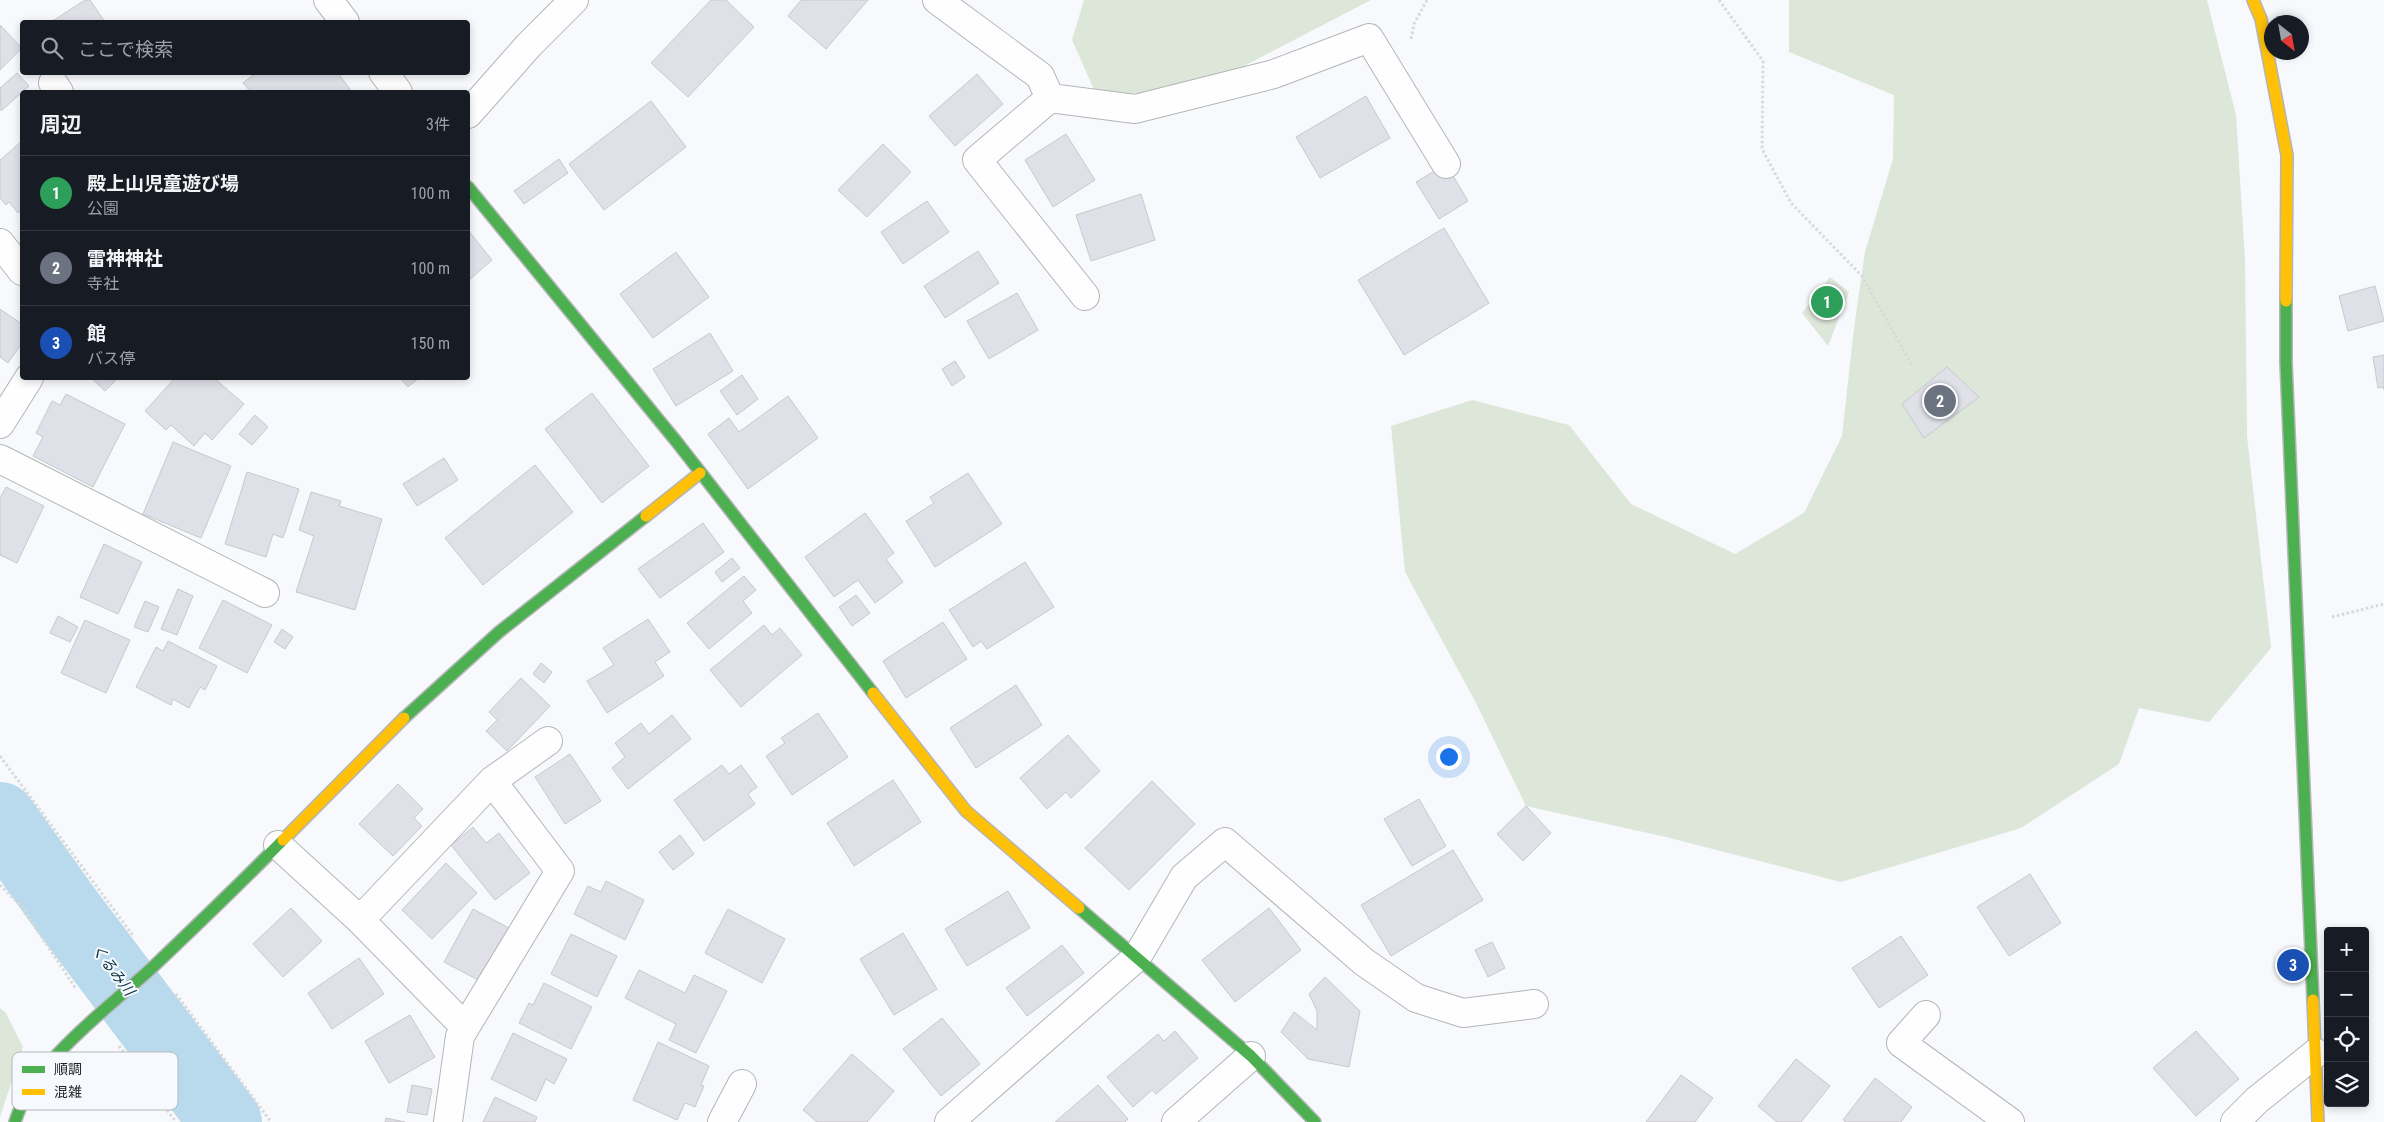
<!DOCTYPE html>
<html lang="ja">
<meta charset="utf-8">
<style>
body{margin:0;font-family:"Roboto Condensed","Noto Sans JP",sans-serif;background:#20242c;color:#f1f3f6}
.controls{position:absolute;right:15px;bottom:15px;display:grid;overflow:hidden;border-radius:5px;box-shadow:0 2px 8px #0003}
.controls button{width:45px;height:45px;display:grid;place-items:center;padding:0;border:0;border-bottom:1px solid #363941;background:#171b24;color:#f1f3f6;font:25px sans-serif}
.compass{position:absolute;left:2264px;top:15px;width:45px;height:45px;border-radius:50%;background:#171b24;box-shadow:0 2px 8px #0003;rotate:149deg}
.you{position:absolute;left:1448px;top:756px;width:18px;height:18px;margin:-12px;border:4px solid #fff;border-radius:50%;background:#1a73e8;box-shadow:0 0 0 8px #1a73e833}
.badge{display:grid;place-items:center;width:32px;height:32px;border-radius:50%;background:#1a73e8;color:#fff;font-size:16px;font-weight:700}
.pin{position:absolute;translate:-50% -50%;border:2px solid #fff;box-shadow:0 1px 5px #0006}
.list{margin:0;padding:0;list-style:none}
h2{display:flex;justify-content:space-between;align-items:center;height:65px;margin:0;padding:0 20px;font-size:21px}
h2 small{font-size:16px;font-weight:400;color:#9ea1a6}
.list li{display:grid;grid-template-columns:32px 1fr auto;gap:15px;align-items:center;box-sizing:border-box;height:75px;padding:0 20px;border-top:1px solid #363941}
.list b{display:block;font-size:19px;white-space:nowrap}
.list p{margin:0;font-size:16px;white-space:nowrap;color:#9ea1a6}
.list em{font-size:16px;font-style:normal;color:#9ea1a6}
.icon{flex:none;width:28px;height:28px;fill:none;stroke:currentColor;stroke-width:2;stroke-linecap:round;stroke-linejoin:round}
.map{position:relative;flex:none;width:2384px;height:1122px;overflow:hidden}
.search{position:absolute;background:#171b24;box-shadow:0 2px 8px #0003;left:20px;top:20px;width:450px;height:55px;display:flex;align-items:center;gap:12px;box-sizing:border-box;padding:0 18px;border-radius:5px;color:#9ea1a6;font-size:19px}
.panel{position:absolute;background:#171b24;box-shadow:0 2px 8px #0003;left:20px;top:90px;width:450px;height:290px;border-radius:5px}
.map>svg:first-child{display:block}
</style>
<div class="map">
<svg width="2384" height="1122" viewBox="0 0 2384 1122">
<rect width="100%" height="100%" fill="#f7f9fc"/>
<path fill="#dce6d9" d="M1084,0H1371L1194,92L1096,94L1072,40Z
M1789,0H2207L2236,115L2245,260L2247,436L2271,648L2209,722L2139,708L2119,764L2021,828L1841,882L1666,837L1526,806L1476,703L1405,572L1391,426L1472,400L1569,425L1631,504L1735,554L1804,513L1842,436L1854,328L1865,252L1893,159L1894,95L1789,52Z
M1830,277L1849,292L1828,346L1802,313Z
M0,1008L6,1013L23,1047L0,1117Z"/>
<g fill="none" stroke-linecap="round" stroke-linejoin="round">
<path stroke="#b9d9ec" stroke-width="72" d="M0,818L65,909L226,1122"/>
</g>
<path fill="#e0e0e9" stroke="#c8c9cb" d="M85,0H90L105,22H51Z
M711,0H726L754,27L688,97L651,63Z
M801,0H868L826,49L788,16Z
M0,25L22,48L0,70Z
M257,72H337L350,89L345,92H251L243,83Z
M17,73L29,86L1,111L0,88Z
M977,74L1003,104L955,146L929,116Z
M1366,96L1390,138L1320,178L1296,137Z
M651,101L686,147L604,210L569,164Z
M1066,134L1095,180L1053,207L1025,160Z
M22,141V209L18,213L9,202L6,205L0,198V160Z
M883,144L911,172L867,217L838,190Z
M559,159L568,173L524,204L514,191Z
M1446,164L1468,201L1439,219L1416,182Z
M1141,194L1155,240L1091,261L1076,215Z
M927,201L949,232L903,264L881,232Z
M1444,228L1489,303L1404,355L1358,280Z
M468,230L492,260L468,281Z
M978,251L999,283L945,318L924,286Z
M676,252L709,297L653,338L620,294Z
M2375,286L2384,321L2348,331L2339,296Z
M1017,293L1038,330L989,359L967,321Z
M0,309L22,324V343L8,363L0,357Z
M710,333L733,371L676,406L653,369Z
M2384,355V390V387L2378,388L2373,357Z
M955,361L965,377L952,386L942,369Z
M1947,367L1979,397L1924,438L1902,404Z
M742,375L758,399L737,415L720,391Z
M91,378H118L105,391Z
M175,378H214L244,404L212,440L205,433L194,446L171,425L166,430L145,411Z
M400,378H419L408,387Z
M592,393L649,466L602,503L545,429Z
M66,394L125,424L93,487L33,456L43,437L36,433L52,401L60,405Z
M788,396L818,438L748,489L708,434L729,418L739,432Z
M255,415L268,427L252,445L239,434Z
M173,442L231,466L201,538L143,514Z
M444,458L458,480L417,506L403,484Z
M535,465L573,512L483,585L445,538Z
M247,472L299,489L283,538L273,534L266,557L225,544Z
M968,473L1002,524L935,567L906,521L934,503L930,497Z
M6,487L44,506L17,563L0,555V498Z
M311,492L341,501L339,506L382,519L355,610L296,592L314,536L299,530Z
M865,513L894,553L886,559L903,582L875,603L858,580L834,597L805,557Z
M703,523L724,552L660,598L638,569Z
M104,544L142,562L118,614L80,597Z
M732,558L740,568L722,582L715,572Z
M1025,562L1054,607L987,649L981,641L973,647L949,610Z
M744,576L756,590L743,601L752,613L709,649L687,623Z
M178,589L193,596L177,635L161,629Z
M856,595L870,613L852,626L839,607Z
M223,600L272,625L247,673L199,648Z
M145,601L159,607L148,632L134,627Z
M58,616L78,627L70,642L50,633Z
M648,619L670,652L655,662L664,676L607,713L587,681L614,665L603,648Z
M85,620L130,640L106,693L61,673Z
M943,622L967,659L906,698L883,661Z
M764,625L772,635L780,628L802,655L741,707L710,670Z
M282,629L293,637L285,649L274,642Z
M168,641L217,666L205,690L200,687L189,708L173,699L171,705L136,687L156,647L163,651Z
M541,663L552,672L544,683L533,674Z
M521,678L550,706L507,751L486,731L497,720L489,712Z
M1016,685L1042,725L976,768L950,728Z
M818,713L848,757L792,795L766,756L785,743L781,738Z
M672,715L691,739L628,789L612,768L625,757L615,743L641,723L649,734Z
M1068,735L1100,771L1071,798L1066,792L1047,809L1020,778Z
M570,754L601,801L565,824L535,777Z
M722,765L729,774L741,765L757,787L748,794L755,804L704,841L674,800Z
M893,780L921,822L854,866L827,823Z
M1152,781L1195,824L1129,890L1085,848Z
M398,784L423,809L414,818L422,826L393,856L359,824Z
M1419,799L1446,846L1412,866L1384,819Z
M1526,806L1551,833L1523,861L1497,834Z
M473,827L486,843L499,833L530,873L495,900L451,845Z
M680,835L694,854L673,870L659,852Z
M1453,850L1483,900L1391,956L1361,905Z
M446,863L477,893L432,939L402,910Z
M2030,874L2061,923L2009,956L1977,907Z
M606,881L644,900L625,940L574,914L588,886L601,892Z
M1008,891L1030,928L967,966L945,929Z
M291,908L322,941L283,977L253,944Z
M1269,908L1301,950L1235,1002L1202,960Z
M473,909L509,928L480,981L444,962Z
M728,909L785,939L762,983L705,953Z
M903,933L937,989L894,1015L860,959Z
M571,934L617,956L597,997L551,974Z
M1901,936L1928,975L1879,1008L1852,968Z
M1492,942L1505,968L1488,977L1475,950Z
M1062,945L1084,973L1027,1016L1006,988Z
M359,958L384,994L332,1029L308,993Z
M639,970L685,993L694,975L727,991L696,1053L669,1040L676,1024L625,998Z
M1325,977L1360,1011L1349,1067L1308,1059L1281,1032L1294,1012L1317,1030V1011L1309,994Z
M544,983L592,1007L571,1049L519,1023L529,1003L533,1005Z
M410,1015L435,1057L389,1083L365,1041Z
M942,1018L980,1064L941,1096L903,1049Z
M1175,1031L1198,1058L1156,1094L1152,1090L1133,1107L1107,1077L1158,1034L1164,1041Z
M2196,1031L2239,1079L2196,1116L2153,1068Z
M513,1033L567,1059L554,1084L546,1079L536,1101L491,1079Z
M658,1042L709,1066L701,1085L704,1086L695,1107L685,1103L677,1120L633,1100Z
M852,1054L894,1091L867,1122H817L803,1110Z
M1796,1059L1830,1086L1801,1122H1777L1758,1106Z
M1681,1075L1713,1098L1695,1122H1646Z
M1875,1078L1912,1107L1901,1122H1846L1843,1120Z
M412,1085L432,1089L427,1115L407,1112Z
M1098,1085L1128,1119L1125,1122H1055Z
M495,1097L537,1117L535,1122H483Z
M386,1118L405,1122H385Z"/>
<g fill="none" stroke-linecap="round" stroke-linejoin="round">
<g stroke="#b3b5b7" stroke-width="30">
<path id="street" d="M328,0L345,22
M937,0L1040,76L1050,98L977,160L1085,296
M383,72L398,92
M53,83L59,92
M1050,98L1135,109L1274,74L1369,38L1446,164
M468,114L529,45L574,0
M0,243L22,271
M0,424L29,378
M0,459L265,593
M278,845L360,920L465,1027
M360,920L492,781L548,741
M1926,1015L1901,1043L2010,1122
M448,1122L460,1036L560,871L492,781
M722,1122L742,1084
M949,1122L1137,957L1184,877L1225,842L1364,962L1416,998L1463,1013L1534,1004
M1176,1122L1251,1056
M2235,1122L2257,1100L2316,1053"/>
</g>
<g stroke="#b3b5b7" stroke-width="14">
<path id="fast" d="M468,187L676,441L873,693
M2286,301V362L2313,1000
M404,718L499,632L646,516
M1079,908L1251,1056L1315,1122
M15,1122C34,1060 108,1009 155,965C198,924 241,883 283,840"/>
</g>
<g stroke="#b3b5b7" stroke-width="14">
<path id="slow" d="M2253,0L2261,19L2287,155L2286,301
M646,516L700,473
M873,693L966,811L1079,908
M283,840L404,718
M2313,1000L2318,1122"/>
</g>
<path stroke="#d8d9d9" stroke-width="3" stroke-dasharray="2.5 2.5" stroke-linecap="butt" d="M1719,0L1763,61L1762,149L1791,203L1862,276L1912,365
M1411,39L1414,24L1427,0
M2332,617L2384,604
M0,756L134,937
M0,885L22,907L76,989
M176,994L271,1122
M119,1046L176,1122"/>
<use href="#street" stroke="#fefeff" stroke-width="28"/>
<use href="#fast" stroke="#4caf50" stroke-width="11"/>
<use href="#slow" stroke="#ffc107" stroke-width="11"/>
</g>
<g text-anchor="middle" dominant-baseline="central" stroke-width="4" stroke-linejoin="round" paint-order="stroke">
<g font-size="15" font-style="italic" fill="#0b3244" stroke="#f6f9fd">
<text transform="translate(113 970) rotate(53)">くるみ川</text>
</g>
</g>
<rect x="12" y="1052" width="166" height="58" rx="8" fill="#f6f9fd" stroke="#b6b9bc" stroke-width="1"/>
<rect x="22" y="1066" width="23" height="7" fill="#4caf50"/>
<rect x="22" y="1089" width="23" height="6" fill="#ffc107"/>
<g font-size="14" fill="#222325">
<text x="54" y="1074">順調</text>
<text x="54" y="1097">混雑</text>
</g>
</svg>
<div class="controls">
<button>+</button>
<button>−</button>
<button><svg class="icon" aria-label="locate" viewBox="0 0 24 24"><circle cx="12" cy="12" r="6"/><path d="M12 2v4M12 18v4M2 12h4M18 12h4"/></svg></button>
<button><svg class="icon" aria-label="layers" viewBox="0 0 24 24"><path d="M12 4l9 5-9 5-9-5zM3 14l9 5 9-5"/></svg></button>
</div>
<svg class="compass" viewBox="-18 -18 36 36"><path d="M0-13l5 13h-10z" fill="#e53935"/><path d="M0 13l5-13h-10z" fill="#9ea1a6"/></svg>
<div class="you"></div>
<div class="pin badge" style="left:1827px;top:302px;background:#2e9e5b">1</div>
<div class="pin badge" style="left:1940px;top:401px;background:#6b7280">2</div>
<div class="pin badge" style="left:2293px;top:965px;background:#1a4fb4">3</div>
<div class="search"><svg class="icon" aria-label="search" viewBox="0 0 24 24"><circle cx="10" cy="10" r="6"/><path d="M15 15l6 6"/></svg>ここで検索</div>
<section class="panel">
<h2>周辺<small>3件</small></h2>
<ul class="list">
<li><span class="badge" style="background:#2e9e5b">1</span><div><b>殿上山児童遊び場</b><p>公園</p></div><em>100 m</em></li>
<li><span class="badge" style="background:#6b7280">2</span><div><b>雷神神社</b><p>寺社</p></div><em>100 m</em></li>
<li><span class="badge" style="background:#1a4fb4">3</span><div><b>館</b><p>バス停</p></div><em>150 m</em></li>
</ul>
</section>
</div>
